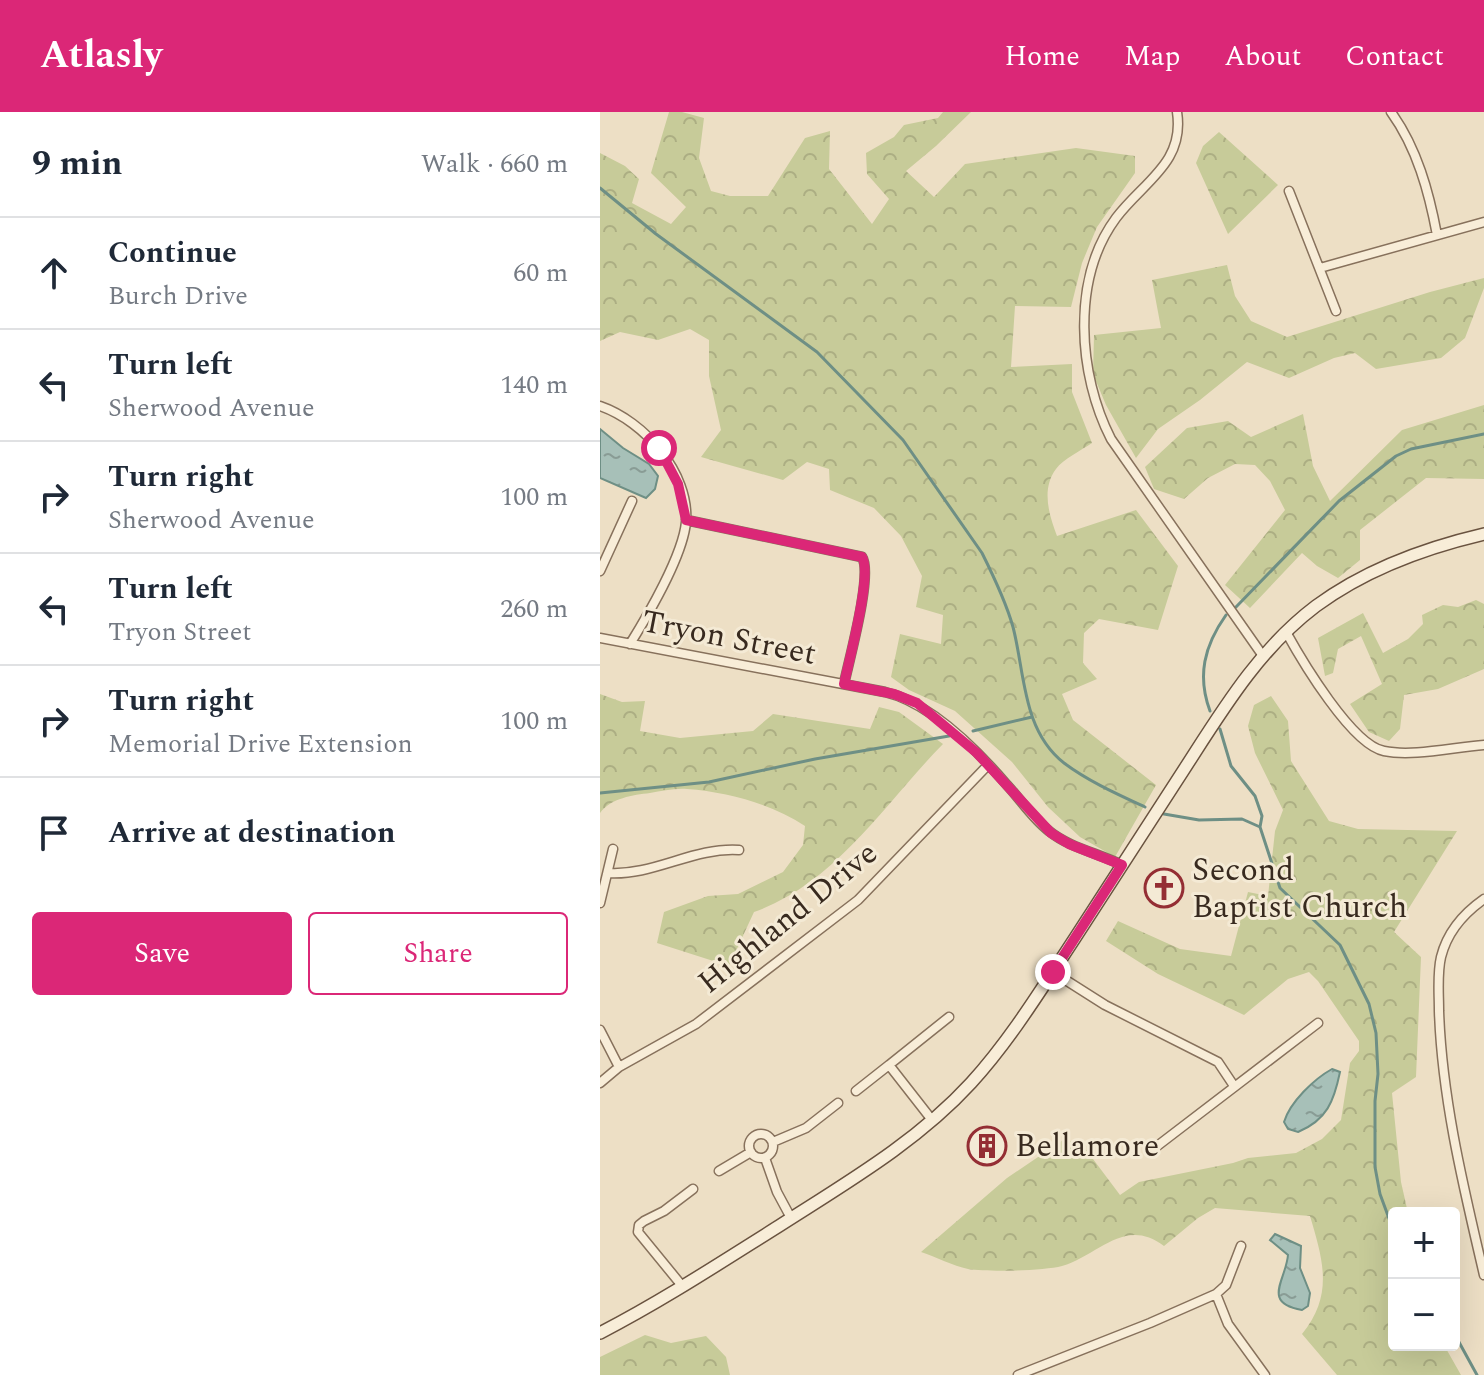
<!DOCTYPE html>
<meta charset="utf-8">
<style>
body{margin:0;font-family:Spectral,serif;background:#f2f2f3;color:#1f2937}
.controls{position:absolute;right:24px;bottom:24px;display:grid;overflow:hidden;border-radius:8px;box-shadow:0 8px 32px #0002}
.controls button{width:72px;height:72px;display:grid;place-items:center;padding:0;border:0;border-bottom:2px solid #e0e1e3;background:#fff;color:#1f2937;font:40px sans-serif}
.stop{position:absolute;width:24px;height:24px;margin:-18px;border:6px solid #db2777;border-radius:50%;background:#fff}
.stop.end{background:#db2777;border-color:#fff;box-shadow:0 2px 8px #0008}
.list{margin:0;padding:0;list-style:none}
h2{display:flex;justify-content:space-between;align-items:center;height:104px;margin:0;padding:0 32px;font-size:34px}
h2 small{font-size:26px;font-weight:400;color:#747a83}
.list li{display:grid;grid-template-columns:52px 1fr auto;gap:24px;align-items:center;box-sizing:border-box;height:112px;padding:0 32px;border-top:2px solid #e0e1e3}
.list b{display:block;font-size:30px;white-space:nowrap}
.list p{margin:0;font-size:26px;white-space:nowrap;color:#747a83}
.list em{font-size:26px;font-style:normal;color:#747a83}
.actions{display:flex;gap:16px;padding:24px 32px}
.actions a{flex:1;padding:18px 0;border:2px solid #db2777;border-radius:8px;text-align:center;font-size:28px;color:#db2777}
.actions .main{background:#db2777;color:#fff}
.icon{flex:none;width:44px;height:44px;fill:none;stroke:currentColor;stroke-width:2;stroke-linecap:round;stroke-linejoin:round}
.map{position:relative;flex:none;width:884px;height:1263px;overflow:hidden}
header{display:flex;align-items:center;gap:48px;box-sizing:border-box;height:112px;padding:0 40px;background:#db2777;color:#fff}
header strong{font-size:38px}
nav{display:flex;gap:44px;margin-inline-start:auto;font-size:28px}
main{display:flex}
aside{flex:1;background:#fff}
.map>svg:first-child{display:block}
</style>
<header>
<strong>Atlasly</strong>
<nav><a>Home</a><a>Map</a><a>About</a><a>Contact</a></nav>
</header>
<main>
<aside>
<h2>9 min<small>Walk · 660 m</small></h2>
<ul class="list">
<li><svg class="icon" aria-label="ahead" viewBox="0 0 24 24"><path d="M12 20V5M6 11l6-6 6 6"/></svg><div><b>Continue</b><p>Burch Drive</p></div><em>60 m</em></li>
<li><svg class="icon" aria-label="left" viewBox="0 0 24 24"><path d="M17 20v-9H6M10 6l-5 5 5 5"/></svg><div><b>Turn left</b><p>Sherwood Avenue</p></div><em>140 m</em></li>
<li><svg class="icon" aria-label="right" viewBox="0 0 24 24"><path d="M7 20v-9h11M14 6l5 5-5 5"/></svg><div><b>Turn right</b><p>Sherwood Avenue</p></div><em>100 m</em></li>
<li><svg class="icon" aria-label="left" viewBox="0 0 24 24"><path d="M17 20v-9H6M10 6l-5 5 5 5"/></svg><div><b>Turn left</b><p>Tryon Street</p></div><em>260 m</em></li>
<li><svg class="icon" aria-label="right" viewBox="0 0 24 24"><path d="M7 20v-9h11M14 6l5 5-5 5"/></svg><div><b>Turn right</b><p>Memorial Drive Extension</p></div><em>100 m</em></li>
<li><svg class="icon" aria-label="arrive" viewBox="0 0 24 24"><path d="M6 21V4h12l-3 4 3 4H6"/></svg><div><b>Arrive at destination</b></div></li>
</ul>
<div class="actions"><a class="main">Save</a><a>Share</a></div>
</aside>
<div class="map">
<svg width="884" height="1263" viewBox="0 0 884 1263">
<defs>
<pattern id="forest-crowns" width="20" height="18" patternUnits="userSpaceOnUse" patternTransform="scale(2)"><rect width="20" height="18" fill="#c7cb99"/><path d="M2 6a3 3 0 1 1 6 0M12 15a3 3 0 1 1 6 0" fill="none" stroke="#acae83"/></pattern>
<pattern id="water-ripples" width="26" height="14" patternUnits="userSpaceOnUse" patternTransform="scale(2)"><rect width="26" height="14" fill="#a7c0b8"/><path d="M2 4q2-2 4 0t4 0M15 11q2-2 4 0t4 0" fill="none" stroke="#899c95"/></pattern>
</defs>
<rect width="100%" height="100%" fill="#eddfc5"/>
<path fill="url(#forest-crowns)" d="M69,0H82L104,6L99,46L111,79L130,84H168L205,26L230,19L229,57L272,112L289,87L267,62L266,41L294,25L304,13L338,6L343,0H371L336,34L306,59L334,85L365,52L476,36L535,44V61L497,115L482,151L471,195L415,194L411,255L472,252V280L492,331C482,338 463,347 456,357C441,377 449,403 457,424L536,398L578,454L558,518L499,507L484,521L483,551L497,567L462,582L473,608L556,673L515,745L480,725L448,695L412,650L355,599L309,578L291,565L300,522L341,532L343,503L316,495L322,464L301,424L274,396L230,378L229,357L207,350L183,368L101,345L121,318L109,264V228L90,217L58,228L20,220L0,229V41L25,54L39,67L32,91L71,112L86,95L51,61Z
M619,20L678,73L628,122L596,51L603,34Z
M627,153L635,184L651,209L687,225L830,180L884,166V176L865,226L841,246L776,257L755,241L734,246L689,266L647,250L600,288L558,317L536,346L506,293L493,262L494,223L561,216L552,168Z
M884,293V367L826,366L760,418V448L738,466L717,454L702,441L650,496L625,473L685,398L670,369L655,353L635,352L608,366L584,387L554,377L545,355L587,316L628,309L651,325L703,302L713,354L730,389L802,318Z
M876,488L884,492V557L838,577L804,583L800,617L789,629L769,620L750,592L782,572L761,524L738,537L733,561L725,564L718,526L763,501L783,541L808,527L823,512L822,503L843,493L858,495Z
M0,582L22,590L45,589L40,619L80,626L153,619L173,602L270,617L279,595L299,600L343,632C285,691 236,771 154,800L129,854L57,831L64,800L108,784L138,782L183,760L203,733L205,714C171,692 128,680 87,677C75,676 62,679 50,681C33,683 11,686 0,701Z
M671,584L688,609L691,649L729,709L758,717L857,719L794,820L821,845L816,965L792,981L801,1070L808,1101H794V1233H844L861,1263H737L702,1222C734,1183 723,1148 710,1104L615,1096L598,1106L564,1134C525,1104 499,1143 462,1154C443,1159 388,1160 368,1157C353,1154 336,1145 321,1140L407,1066L463,1028L481,1031L520,1083L539,1070L633,1051L648,1046L696,1041L722,1027L741,1008L750,951L759,939V929L718,869L709,860L688,867L644,903L558,862L506,829L518,809L580,837L631,844L648,780L668,784L675,719L683,698L655,641L648,614L654,593Z
M45,1223L71,1231L106,1224L126,1245L130,1263H0V1245Z"/>
<path fill="url(#water-ripples)" stroke="#6e8f85" stroke-width="2" d="M0,317L23,336L49,352L58,364L55,377L46,386L0,366Z
M732,957L740,960C734,989 727,1008 698,1020L688,1017L684,1010C690,990 714,967 732,957Z
M675,1122L701,1134L700,1156L710,1181L708,1194L702,1198C661,1191 686,1168 688,1143L670,1128Z"/>
<g fill="none" stroke-linecap="round" stroke-linejoin="round">
<path stroke="#6e8f85" stroke-width="3" d="M0,76L56,122L217,240L303,328L382,441C394,465 406,490 413,515C425,561 422,618 464,651C488,669 517,682 545,695
M636,495L739,389L796,344L811,337L884,322
M610,599C597,564 604,534 626,503
M620,617L631,654L655,684L662,704L660,715L680,776L740,833L769,892L776,921L778,962L775,989V1055L780,1082L794,1120
M373,619L432,605
M0,681L109,670L215,647L349,624
M564,702L599,708L642,707L660,715
M854,1221L877,1263"/>
<g stroke="#87715c" stroke-width="11">
<path id="street" d="M577,0C585,51 543,70 516,106C471,167 478,263 511,327L663,544
M791,0C817,36 829,80 837,123
M689,79L736,199
M720,156L884,110
M0,294C44,309 90,361 86,410C83,443 48,503 30,532
M86,408L262,445C273,462 249,548 244,572
M0,459L32,389
M686,520C702,549 752,633 784,639C813,645 854,635 884,633
M0,526L285,580C331,591 377,638 407,673C421,688 433,707 449,719C470,736 498,741 522,753
M8,761C54,764 93,735 139,738
M884,787C864,801 847,821 841,845C837,862 839,881 839,899C842,988 864,1077 884,1163
M0,791L13,737
M453,860L505,893L618,950L634,974
M0,918L19,955
M0,971L19,955L96,912L258,788L388,653
M256,979L289,953
M332,1008L289,953L349,905
M149 1034a12 12 0 1 1 24 0a12 12 0 1 1-24 0Z
M173,1030L206,1016L238,991
M552,1038L718,911
M165,1046L177,1080L191,1106
M119,1059L151,1040
M83,1175L38,1120L39,1113L44,1109L64,1099L93,1077
M616,1182L628,1212L665,1263
M418,1263L550,1211L616,1182L626,1173L641,1134"/>
</g>
<g stroke="#69523f" stroke-width="14">
<path id="secondary" d="M0,1221C62,1189 120,1151 179,1114C246,1071 317,1030 371,971C411,927 442,876 475,826C512,769 548,713 585,656C623,597 659,537 716,494C766,457 824,436 884,422"/>
</g>
<use href="#street" stroke="#f8edd8" stroke-width="8"/>
<use href="#secondary" stroke="#f8edd8" stroke-width="11"/>
</g>
<g fill="none" stroke-linecap="round" stroke-linejoin="round">
<path stroke="#db2777" stroke-width="10" d="M59,336L78,372L86,408L262,445C273,461 249,548 244,572L294,582L317,591L377,641L451,721L469,732L522,753L453,860"/>
</g>
<defs>
<g id="church-ring" transform="scale(2)"><circle r="9.5" fill="#f4ead5" stroke="#942e34" stroke-width="1.5"/><path d="M-1.2-6h2.4v3.5h3.3v2.4h-3.3V6h-2.4V-.1h-3.3v-2.4h3.3Z" fill="#942e34"/></g>
<g id="building-ring" transform="scale(2)"><circle r="9.5" fill="#f4ead5" stroke="#942e34" stroke-width="1.5"/><path d="M-4-6H4V6H1V3H-1V6H-4ZM-2.5-4.3h1.7v1.8h-1.7ZM.8-4.3h1.7v1.8H.8ZM-2.5-1h1.7V.8h-1.7ZM.8-1h1.7V.8H.8Z" fill="#942e34"/></g>
</defs>
<g fill-rule="evenodd">
<use href="#church-ring" x="564" y="776"/>
<use href="#building-ring" x="387" y="1034"/>
</g>
<g text-anchor="middle" dominant-baseline="central" stroke-width="6" stroke-linejoin="round" paint-order="stroke">
<g font-size="32" fill="#382a1f" stroke="#f4ead5">
<text transform="translate(129 526) rotate(11)">Tryon Street</text>
<text transform="translate(188 806) rotate(-39)">Highland Drive</text>
</g>
<g font-size="32" fill="#382a1f" stroke="#f4ead5" text-anchor="start">
<text x="592" y="758">Second<tspan x="592" dy="37">Baptist Church</tspan></text>
<text x="415" y="1034">Bellamore</text>
</g>
</g>
</svg>
<div class="controls">
<button>+</button>
<button>−</button>
</div>
<div class="stop" style="left:59px;top:336px"></div>
<div class="stop end" style="left:453px;top:860px"></div>
</div>
</main>
